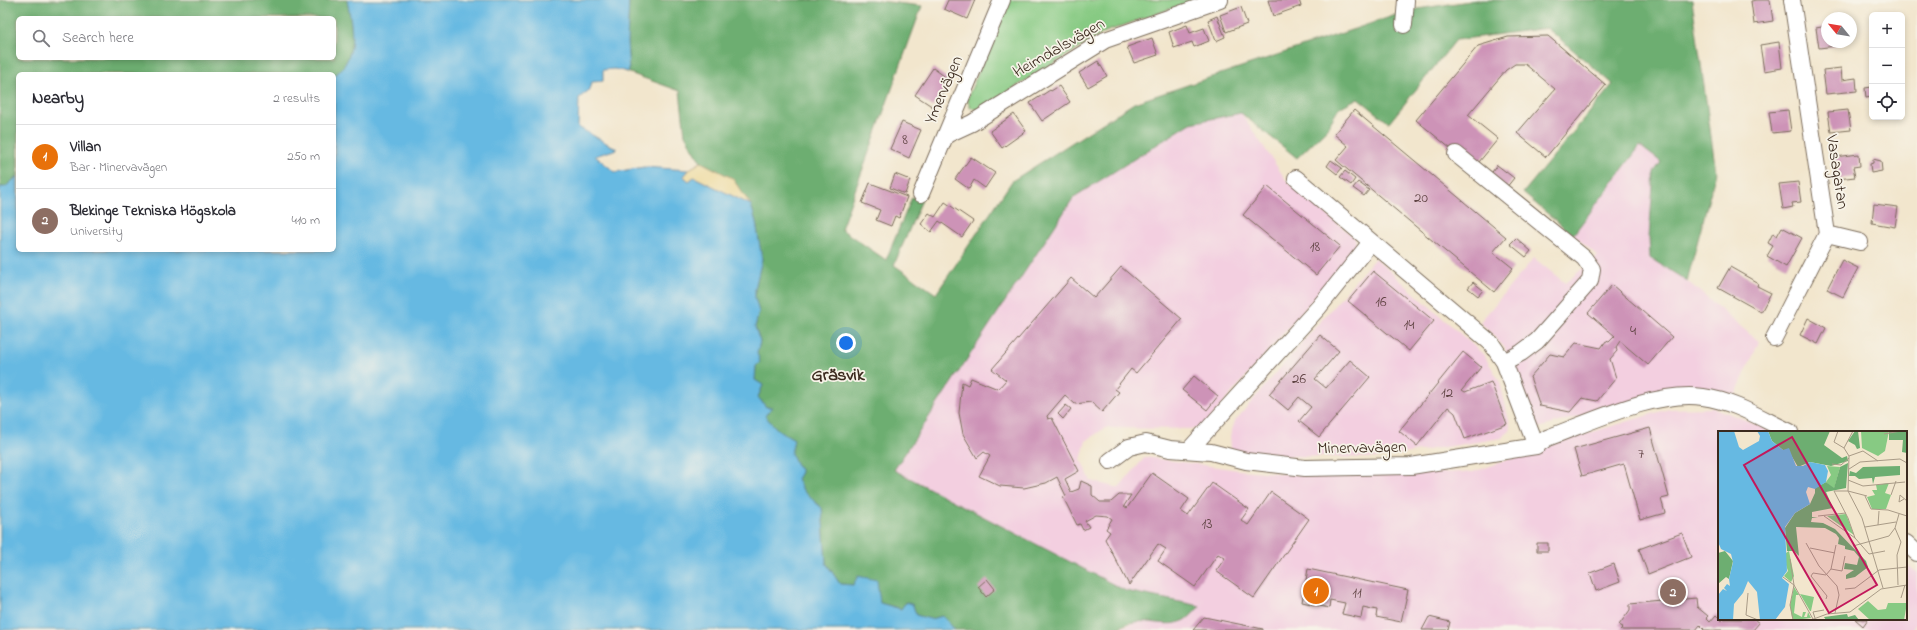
<!DOCTYPE html>
<meta charset="utf-8">
<style>
body{margin:0;font-family:"Indie Flower",sans-serif;background:#f7f7f7;color:#2b2b33}
.controls{position:absolute;right:12px;top:12px;display:grid;overflow:hidden;border-radius:6px;box-shadow:0 2px 6px #0003}
.controls button{width:36px;height:36px;display:grid;place-items:center;padding:0;border:0;border-bottom:1px solid #e1e1e2;background:#fff;color:#2b2b33;font:20px sans-serif}
.compass{position:absolute;left:1821px;top:12px;width:36px;height:36px;border-radius:50%;background:#fff;box-shadow:0 2px 6px #0003;rotate:300deg}
.you{position:absolute;left:846px;top:343px;width:14px;height:14px;margin:-10px;border:3px solid #fff;border-radius:50%;background:#1a73e8;box-shadow:0 0 0 6px #1a73e833}
.badge{display:grid;place-items:center;width:26px;height:26px;border-radius:50%;background:#b5179e;color:#fff;font-size:13px;font-weight:700}
.pin{position:absolute;translate:-50% -50%;border:2px solid #fff;box-shadow:0 1px 4px #0006}
.list{margin:0;padding:0;list-style:none}
h2{display:flex;justify-content:space-between;align-items:center;height:52px;margin:0;padding:0 16px;font-size:17px}
h2 small{font-size:13px;font-weight:400;color:#7c7c81}
.list li{display:grid;grid-template-columns:26px 1fr auto;gap:12px;align-items:center;box-sizing:border-box;height:64px;padding:0 16px;border-top:1px solid #e1e1e2}
.list b{display:block;font-size:15px;white-space:nowrap}
.list p{margin:0;font-size:13px;white-space:nowrap;color:#7c7c81}
.list em{font-size:13px;font-style:normal;color:#7c7c81}
.icon{flex:none;width:22px;height:22px;fill:none;stroke:currentColor;stroke-width:2;stroke-linecap:round;stroke-linejoin:round}
.map{position:relative;flex:none;width:1917px;height:630px;overflow:hidden}
.search{position:absolute;background:#fff;box-shadow:0 2px 6px #0003;left:16px;top:16px;width:320px;height:44px;display:flex;align-items:center;gap:10px;box-sizing:border-box;padding:0 14px;border-radius:6px;color:#7c7c81;font-size:15px}
.panel{position:absolute;background:#fff;box-shadow:0 2px 6px #0003;left:16px;top:72px;width:320px;height:180px;border-radius:6px}
.map>svg:first-child{display:block}
</style>
<div class="map">
<svg width="1917" height="630" viewBox="0 0 1917 630">
<rect width="100%" height="100%" fill="#f7f3e8"/>
<filter id="ink" filterUnits="userSpaceOnUse"><feTurbulence type="fractalNoise" baseFrequency=".025" numOctaves="2"/><feDisplacementMap in="SourceGraphic" scale="8" xChannelSelector="R" yChannelSelector="G"/><feConvolveMatrix kernelMatrix="1 2 1 2 8 2 1 2 1" color-interpolation-filters="sRGB"/></filter>
<filter id="wash" filterUnits="userSpaceOnUse"><feTurbulence type="fractalNoise" baseFrequency=".012" numOctaves="4" result="noise"/><feDisplacementMap in="SourceGraphic" scale="16" xChannelSelector="R" yChannelSelector="G"/><feGaussianBlur stdDeviation="0.9" result="paint"/><feColorMatrix in="noise" values="0 0 0 0 0 0 0 0 0 0 0 0 0 0 0 0 0 1.4 0 .05"/><feComposite in="paint" operator="in"/></filter>
<g filter="url(#wash)">
<rect width="100%" height="100%" fill="#f2e6cd"/>
<path fill="#f3cfe0" d="M1241,113L1286,180L1355,238L1357,248L1201,429L1105,428L1086,441L1081,460L1091,481L1119,488L1145,457L1239,470L1301,475L1473,472L1556,443L1669,409L1714,408L1764,427L1772,432H1719V619H1906V563L1917,573V619L1912,630H1116L1137,621L1171,624L1199,606L1126,591L894,470L1074,196L1191,123Z
M1640,146L1661,162L1650,258L1687,281L1759,342L1735,396L1708,388L1631,402L1538,428L1527,413L1515,371L1504,347L1480,322L1534,258L1565,283L1598,256L1573,235Z
M1375,258L1484,355L1500,382L1511,429L1502,438L1376,458L1241,455L1231,448L1230,436L1235,421Z"/>
<path fill="#87ca83" stroke="#617a50" d="M1009,0H1195L1105,32L978,110L970,107L967,99Z"/>
<path fill="#6dae71" stroke="#546c48" fill-rule="evenodd" d="M0,0H347C352,26 359,57 334,76V74H18V176L5,187H0ZM18,18H334V58H18Z
M629,0H871L922,6L841,229L886,260L912,197L922,200L894,265L936,294L1012,181L1134,103L1411,10L1476,0H1692L1716,172L1687,281L1650,258L1649,237L1654,172L1661,162L1640,146L1573,235L1523,193L1613,84L1547,28L1456,40L1389,123L1358,98L1339,108L1326,130L1297,158L1241,113L1191,123L1074,197L894,470L1126,591L1200,606C1195,611 1189,619 1183,621C1162,630 1138,612 1116,630H955L943,616L930,619L916,615L913,605L905,602L902,609L880,603L853,585L840,584L826,563L822,508L804,492L797,479L801,472L791,454L794,439L777,429L765,416L771,407H766L758,397L763,385L755,380L756,366L760,362L757,353L760,342L755,327L759,312L755,298V289L762,259L756,222L751,205L732,178L701,162L685,135L680,91L624,71H629L627,42Z"/>
<path fill="#eeda9e" stroke="#94825e" d="M701,162L732,178L751,205L694,177L689,181L683,176L688,170Z"/>
<path fill="#66b9e2" stroke="#507280" d="M347,0H629L627,42L629,72L614,69L603,70V81L592,82L588,91L579,98L578,127L617,149L595,156L615,172L644,167L688,170L683,176L689,181L694,177L751,205L756,222L762,259L755,289V298L759,312L755,327L760,342L757,353L760,362L756,366L755,380L763,385L758,397L766,407H772L765,416L777,429L794,439L791,454L801,472L797,479L804,492L822,508L826,563L840,584L853,585L858,576L877,580L880,603L901,609L906,602L913,605L916,615L930,619L943,616L955,630H0V187H5L18,176V250H334V76C359,57 352,26 347,0Z"/>
<g id="blocks">
<path fill="#cd93b7" d="M948,0H975L967,19L944,9Z
M1268,0H1299L1301,6L1273,16Z
M1757,0H1770L1773,21L1754,24L1751,1Z
M1241,7L1247,24L1226,32L1220,15Z
M1217,16L1225,37L1216,41L1208,20Z
M1187,25L1190,33L1204,28L1209,41L1194,47L1192,42L1174,48L1169,32Z
M1827,26V42H1835L1836,46L1819,48L1816,28Z
M1548,36L1606,85L1546,157L1517,133L1555,89L1525,64H1515L1506,70L1468,115L1498,139L1474,168L1416,120L1478,46L1508,37Z
M1152,38L1158,55L1134,63L1127,47Z
M1779,42L1782,68L1764,71L1760,45Z
M1098,61L1107,76L1088,87L1079,73Z
M933,68L951,81L933,107L915,95Z
M1841,68L1842,80L1856,78L1857,91L1826,94L1823,70Z
M1059,86L1070,102L1042,121L1030,103L1050,90L1051,91Z
M1872,87V97L1866,98L1865,88Z
M1354,110L1506,237L1493,252L1513,268L1494,292L1336,160L1348,146L1334,134Z
M1788,110L1791,131L1772,133L1769,112Z
M1848,110L1851,130L1831,132L1828,112Z
M1014,114L1026,131L1002,148L990,131Z
M902,122L921,130L909,158L890,149Z
M1859,154L1860,166L1853,167L1855,177L1837,179L1834,157Z
M971,157L995,173L985,188L974,180L969,189L955,179Z
M1873,159L1881,161L1882,171L1871,173L1870,164L1873,163Z
M1331,160L1342,168L1337,174L1327,166Z
M1497,165L1514,178L1506,188L1490,175Z
M1345,171L1355,179L1351,185L1340,177Z
M895,174L910,180L905,194L890,188Z
M1358,182L1369,190L1364,196L1353,188Z
M1798,182L1801,202L1792,203L1793,207L1783,209L1779,184Z
M870,183L907,197L899,218L895,216L891,226L876,220L880,210L862,203Z
M1267,186L1340,246L1316,275L1243,215Z
M945,202L973,221L962,237L939,221L931,232L921,224L929,213L935,217Z
M1874,204L1898,207L1895,227L1872,223Z
M1782,227L1802,238L1786,267L1767,256L1773,246L1768,243L1773,233L1777,236Z
M1516,238L1531,251L1526,257L1510,244Z
M1842,260L1858,268L1843,297L1827,289Z
M1121,267L1182,319L1136,373L1131,369L1115,389L1119,392L1102,412L1091,402L1075,404L1065,395L1047,416L1048,419L1052,418L1079,471L1065,479L1071,492L1079,489L1081,481L1092,486V495L1100,502H1111L1119,495H1131L1124,506L1127,508L1152,473L1189,499L1181,511L1188,516L1212,483L1249,509L1241,520L1248,525L1271,492L1309,519L1254,598L1216,571L1225,558L1218,554L1195,587L1158,561L1166,549L1158,544L1129,585L1105,539L1110,532L1106,529L1112,519L1108,516L1096,515L1085,521L1089,527L1083,530L1080,524L1077,525L1063,497L1066,496L1057,477L1046,483L1024,488L1000,486L979,476L990,456L984,452L977,458L963,434L959,413L962,382L968,385L971,378L998,389L1006,380L992,369L1071,278L1094,298Z
M1730,267L1758,283L1757,286L1771,293L1761,312L1718,288Z
M1373,271L1434,321L1409,351L1348,301Z
M1473,282L1483,290L1478,296L1468,288Z
M1612,285L1672,337L1648,365L1620,341L1616,347L1617,351L1610,359L1616,378L1597,401L1582,398L1570,412L1540,406L1530,377L1550,354L1564,357L1576,343L1601,348L1606,341L1609,342L1615,336L1588,313Z
M1808,318L1826,328L1818,344L1800,335Z
M1320,335L1339,351L1315,379L1326,388L1350,360L1370,377L1319,437L1299,421L1311,407L1299,397L1288,410L1269,394Z
M1463,352L1481,367L1462,390L1465,392L1491,382L1507,424L1465,439L1455,413L1448,407L1417,446L1399,431Z
M1194,376L1218,396L1207,410L1182,390Z
M1066,405L1071,409L1063,419L1058,414Z
M1650,428L1669,497L1661,499L1665,513L1640,520L1624,464L1582,476L1574,449Z
M1682,533L1691,557L1648,574L1639,549Z
M1537,543H1548V551H1537Z
M1614,564L1620,582L1596,591L1590,573Z
M1308,569L1408,590L1401,622L1376,617L1377,610L1363,607L1361,618L1342,614L1345,603L1330,600L1329,608L1302,602Z
M987,579L995,589L986,597L978,587Z
M1696,598L1697,607L1708,616L1706,618L1710,622L1716,615L1722,621L1724,619H1754L1759,623L1753,630H1703L1704,629L1700,625L1696,630H1620L1623,627L1619,625L1630,610V604Z
M1204,617L1263,629V630H1193Z
M1429,617L1450,622L1448,630H1422Z
M1855,619H1868L1863,626Z"/>
</g>
</g>
<g filter="url(#ink)">
<use href="#blocks" fill-opacity="0" stroke="#7b6c5b" stroke-width="1"/>
<g fill="none" stroke-linecap="round" stroke-linejoin="round">
<g stroke="#7b6c5b" stroke-width="18">
<path id="minor" d="M1404,25L1406,0
M946,135L972,123L1105,40L1220,0
M1456,154L1584,258L1592,269L1590,281L1537,341L1521,353L1504,362
M1296,178L1491,343L1504,362L1536,446
M921,194L1002,0
M1827,234L1860,242
M1774,338L1827,234L1792,0
M1189,450L1319,307L1371,242
M1110,461L1129,447L1146,443L1170,449L1211,452L1246,461L1305,468L1411,466L1536,446L1547,438C1591,422 1656,390 1703,397C1734,401 1762,419 1790,432
M1906,543L1917,553"/>
</g>
<use href="#minor" stroke="#fff" stroke-width="16"/>
</g>
</g>
<g text-anchor="middle" dominant-baseline="central" stroke-width="3.5" stroke-linejoin="round" paint-order="stroke">
<g font-size="15" fill="#604444">
<text x="905" y="140">8</text>
<text x="1421" y="198">20</text>
<text x="1315" y="247">18</text>
<text x="1381" y="302">16</text>
<text x="1409" y="325">14</text>
<text x="1633" y="331">4</text>
<text x="1299" y="379">26</text>
<text x="1447" y="393">12</text>
<text x="1641" y="454">7</text>
<text x="1207" y="524">13</text>
<text x="1357" y="593">11</text>
</g>
<g font-size="17" fill="#3b2a1e" stroke="#f7f3e8">
<text transform="translate(1059 48) rotate(-30)">Heimdalsvägen</text>
<text transform="translate(944 90) rotate(-67)">Ymervägen</text>
<text transform="translate(1837 172) rotate(81)">Vasagatan</text>
<text transform="translate(1362 448) rotate(-1)">Minervavägen</text>
</g>
<g font-size="18" font-weight="bold" fill="#3b2a1e" stroke="#f7f3e8">
<text x="838" y="376">Gräsvik</text>
</g>
</g>
<g transform="translate(1718 431)">
<rect width="189" height="189" fill="#f2e6cd"/>
<path d="M143,0H171L167,20L160,25L144,17ZM109,35L122,36L116,58L108,51L113,44ZM171,52L167,62L173,64L168,78H154L149,66L157,64L154,59H159L158,54ZM128,83L136,104L109,85ZM71,120L76,145L73,151L66,145L70,140L67,131L68,122ZM76,156L81,164H78L76,182L84,186L85,181H88L86,186H89L90,181L93,187L76,189L74,186L72,174ZM82,163L96,166L93,180H92ZM150,170L160,179L168,178L170,172H189L186,189H152L140,178Z" fill="#87ca83"/>
<path d="M50,0H112L106,14L124,27L129,25L130,30L113,35L92,31L80,36L70,19H65L54,10ZM137,0H140L142,17L139,18L137,14L130,10ZM171,0H189V22L184,21L185,9H171ZM130,32L128,57L108,61L115,77L94,81V86H100L94,87L93,91L105,92L117,98L148,130L150,136L137,146L128,148V144L136,139L126,138L127,132L139,134L141,126L136,120L127,118V115L120,113L121,107L118,103L107,97L78,96L81,125L76,120H69L67,97L77,82L92,73L97,62V57L108,51L116,57L122,36ZM182,35V44L157,46L155,53L154,47L141,48L137,45H131L132,40L138,42L145,36ZM7,120L15,130L11,148L8,146L0,153V122ZM129,183L130,186L137,184L141,189H108L106,186Z" fill="#6dae71"/>
<path d="M0,0H16L21,16L25,19L41,10L42,5L39,0H50L54,10L65,19L71,17L78,35H85L92,31L107,34L110,40L108,51L97,58L90,56L88,61L92,73L77,82L67,96L69,140L64,147L71,153L67,176L57,189H42L39,161L30,150L25,162L16,173L15,189H0V164L5,158L9,160L6,157L9,153L12,155L11,148L15,131L13,123L3,118L0,111Z" fill="#66b9e2"/>
<path fill="none" stroke="#a99b87" stroke-width="1" d="M120,0L116,11L126,17M135,0L126,17L131,25L130,60L144,87L165,157M166,3L183,0M131,25L145,20L160,30M114,33L123,34L131,27M131,38L142,31L182,28L189,32M130,49L145,55L187,51M173,64L178,50M147,65L153,78L170,79L189,85M149,65L130,60H116L130,87L137,107L151,123L167,120M186,68L181,71L182,64L189,70M100,85L128,82M106,85L137,107M160,94L161,80M147,96L178,91M88,112L101,135L119,155L121,164L117,182M135,115L171,105L177,97M92,117L117,122M72,128L76,154M113,138L124,140L127,125M65,146L76,154L72,174L75,189M76,154L95,188M180,154L179,124L183,111L177,97L181,83M127,158L137,157L161,139L189,136M30,162L28,184L40,189M183,167L187,154M108,168L109,165L93,145L95,142L108,144L113,138L118,114M97,187L95,181L106,179M93,189L109,183L132,181L163,158L189,154"/>
<path fill="#c2185b" fill-opacity="0.15" stroke="#c2185b" stroke-width="2" d="M74,6L159,154L111,182L26,34Z"/>
<rect width="189" height="189" fill="none" stroke="#3b2a1e" stroke-width="2"/>
</g>
</svg>
<div class="controls">
<button>+</button>
<button>−</button>
<button><svg class="icon" aria-label="locate" viewBox="0 0 24 24"><circle cx="12" cy="12" r="6"/><path d="M12 2v4M12 18v4M2 12h4M18 12h4"/></svg></button>
</div>
<svg class="compass" viewBox="-18 -18 36 36"><path d="M0-13l5 13h-10z" fill="#e53935"/><path d="M0 13l5-13h-10z" fill="#7c7c81"/></svg>
<div class="you"></div>
<div class="pin badge" style="left:1316px;top:591px;background:#e8710a">1</div>
<div class="pin badge" style="left:1673px;top:592px;background:#8d6e63">2</div>
<div class="search"><svg class="icon" aria-label="search" viewBox="0 0 24 24"><circle cx="10" cy="10" r="6"/><path d="M15 15l6 6"/></svg>Search here</div>
<section class="panel">
<h2>Nearby<small>2 results</small></h2>
<ul class="list">
<li><span class="badge" style="background:#e8710a">1</span><div><b>Villan</b><p>Bar · Minervavägen</p></div><em>250 m</em></li>
<li><span class="badge" style="background:#8d6e63">2</span><div><b>Blekinge Tekniska Högskola</b><p>University</p></div><em>410 m</em></li>
</ul>
</section>
</div>
